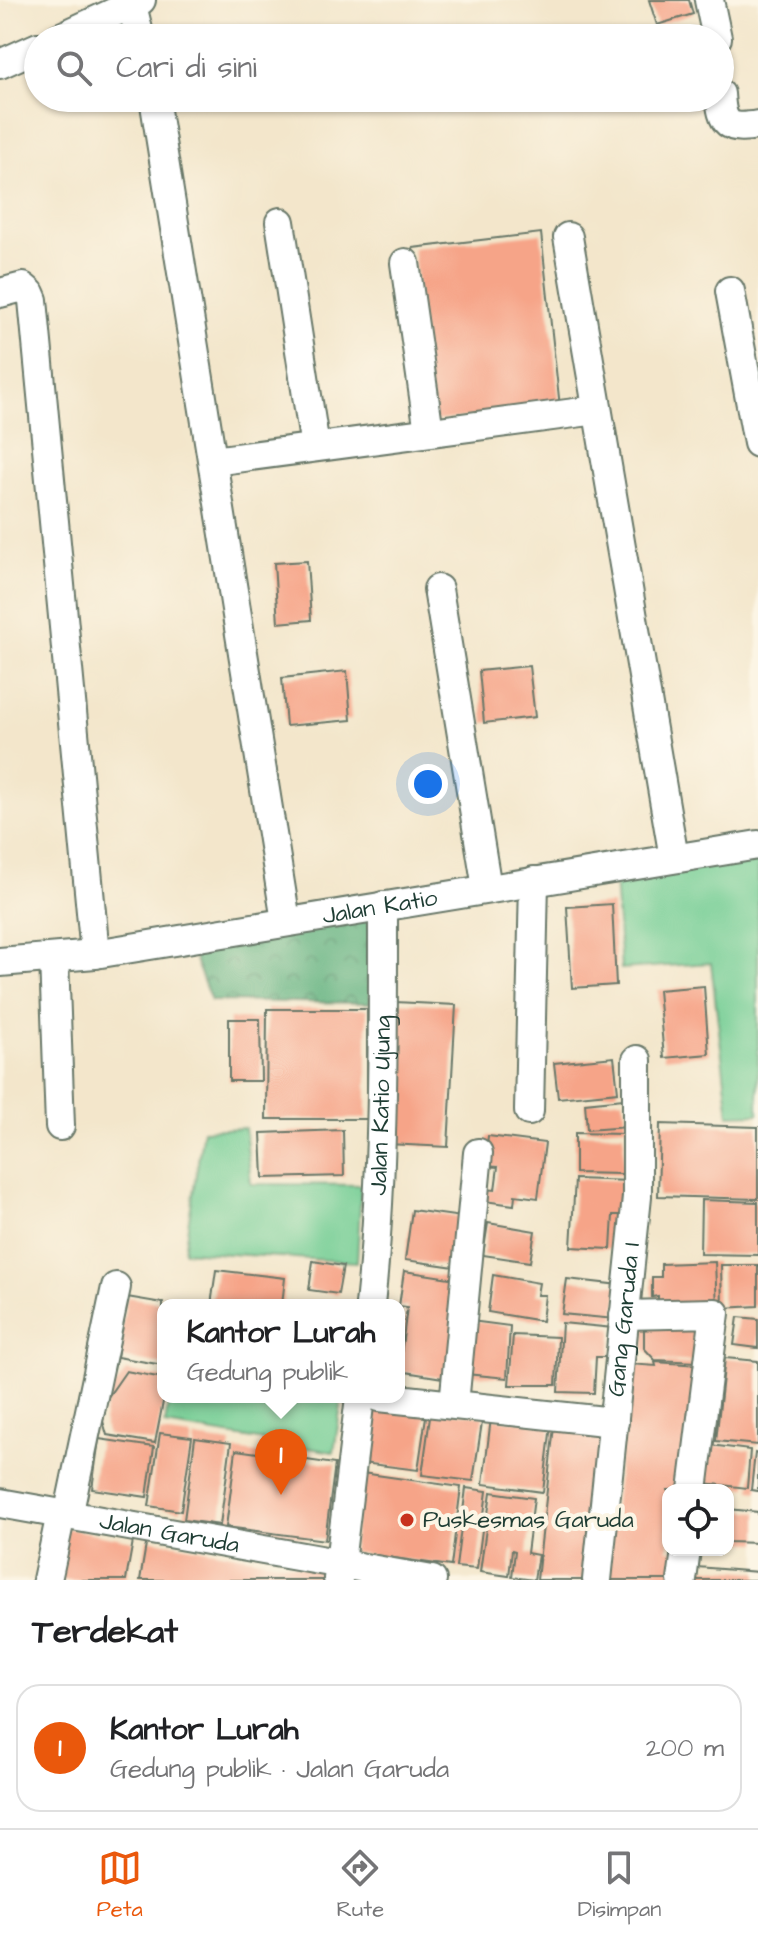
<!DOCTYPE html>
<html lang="id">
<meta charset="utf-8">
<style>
body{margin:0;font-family:"Architects Daughter",sans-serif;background:#f6f6f6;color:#202124}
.controls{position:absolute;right:24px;bottom:24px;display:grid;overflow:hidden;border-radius:16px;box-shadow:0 2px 6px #0004}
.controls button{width:72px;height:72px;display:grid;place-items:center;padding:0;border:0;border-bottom:2px solid #e0e0e0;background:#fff;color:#202124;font:40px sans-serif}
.you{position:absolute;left:428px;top:784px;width:28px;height:28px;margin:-20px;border:6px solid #fff;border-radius:50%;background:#1a73e8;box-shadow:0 0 0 12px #1a73e833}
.badge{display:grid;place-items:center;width:52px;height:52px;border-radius:50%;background:#ea580c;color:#fff;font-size:26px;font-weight:700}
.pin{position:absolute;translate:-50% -66px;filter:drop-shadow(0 2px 4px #0008)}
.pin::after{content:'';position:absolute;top:42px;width:28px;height:24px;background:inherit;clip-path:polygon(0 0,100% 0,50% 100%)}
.popup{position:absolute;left:157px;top:1299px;width:248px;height:104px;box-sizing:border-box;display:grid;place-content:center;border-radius:16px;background:#fff;filter:drop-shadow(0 2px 6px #0005);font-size:26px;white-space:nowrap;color:#757577}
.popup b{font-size:30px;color:#202124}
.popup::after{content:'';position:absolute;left:50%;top:100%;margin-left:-16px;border:16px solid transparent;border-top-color:#fff}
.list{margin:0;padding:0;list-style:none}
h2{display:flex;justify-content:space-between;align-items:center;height:104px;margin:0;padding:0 32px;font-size:34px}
h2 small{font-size:26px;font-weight:400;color:#757577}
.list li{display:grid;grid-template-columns:52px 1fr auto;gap:24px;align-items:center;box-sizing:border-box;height:128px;margin:0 16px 16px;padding:0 16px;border:2px solid #e0e0e0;border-radius:24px}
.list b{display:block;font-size:30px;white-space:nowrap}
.list p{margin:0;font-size:26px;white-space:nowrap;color:#757577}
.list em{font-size:26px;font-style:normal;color:#757577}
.icon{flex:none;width:44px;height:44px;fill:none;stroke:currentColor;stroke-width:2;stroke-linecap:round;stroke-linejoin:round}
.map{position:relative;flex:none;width:758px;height:1580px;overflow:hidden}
.search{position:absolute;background:#fff;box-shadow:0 2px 6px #0004;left:24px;right:24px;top:24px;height:88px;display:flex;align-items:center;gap:20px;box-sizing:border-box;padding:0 28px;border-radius:44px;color:#757577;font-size:30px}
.sheet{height:248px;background:#fff}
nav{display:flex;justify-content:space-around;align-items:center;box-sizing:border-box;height:112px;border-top:2px solid #e0e0e0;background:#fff;font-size:22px;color:#757577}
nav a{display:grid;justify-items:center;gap:4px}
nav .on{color:#ea580c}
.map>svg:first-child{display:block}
</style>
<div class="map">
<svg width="758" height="1580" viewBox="0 0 758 1580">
<defs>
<pattern id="forest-crowns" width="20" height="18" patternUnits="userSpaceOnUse" patternTransform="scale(2)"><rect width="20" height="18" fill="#5fb17e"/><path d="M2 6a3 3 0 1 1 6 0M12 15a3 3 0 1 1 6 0" fill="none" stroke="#4e9168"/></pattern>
</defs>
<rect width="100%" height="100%" fill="#fcf5e5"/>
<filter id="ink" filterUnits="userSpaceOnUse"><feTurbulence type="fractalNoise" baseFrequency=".0125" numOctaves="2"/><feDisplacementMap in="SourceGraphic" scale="16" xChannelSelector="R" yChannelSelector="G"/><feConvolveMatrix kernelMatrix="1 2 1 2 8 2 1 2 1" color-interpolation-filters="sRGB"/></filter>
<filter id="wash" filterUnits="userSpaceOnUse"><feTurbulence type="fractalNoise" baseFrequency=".006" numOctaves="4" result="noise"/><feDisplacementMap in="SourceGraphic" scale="32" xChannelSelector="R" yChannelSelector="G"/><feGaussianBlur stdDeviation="1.8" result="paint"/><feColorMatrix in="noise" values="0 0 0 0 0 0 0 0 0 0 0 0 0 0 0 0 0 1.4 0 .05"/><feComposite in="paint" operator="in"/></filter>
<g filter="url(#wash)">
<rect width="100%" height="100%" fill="#f3e6cb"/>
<path fill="#74ce95" stroke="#4a8664" stroke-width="2" d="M758,858V1114L729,1115L711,963L621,969L615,878Z
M245,1128L251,1184L361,1185L357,1262L184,1251L203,1130Z
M169,1397L342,1398L334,1452L165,1425Z"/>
<path fill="url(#forest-crowns)" stroke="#3f7759" stroke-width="2" d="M366,919L371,929L370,1003L211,1001L190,947Z"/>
<g id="blocks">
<path fill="#f6a488" d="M649,0H689L693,14L657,25Z
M541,233L560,407L433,421L413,248Z
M307,561L311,620L278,623L274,563Z
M529,666L535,717L484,723L479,671Z
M347,671L351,720L286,726L282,678Z
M612,904L616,985L572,988L567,907Z
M704,986L709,1054L664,1058L658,990Z
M395,1002L456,1005L448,1147L388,1144Z
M267,1009H367V1119H266Z
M229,1019H260L261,1081H229Z
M614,1057L618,1092L558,1098L554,1063Z
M623,1099L627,1127L587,1130L585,1103Z
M660,1124L758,1127V1199L658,1196Z
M343,1130L344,1176L263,1178L261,1133Z
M575,1133L624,1134L623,1174L575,1173Z
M488,1136L545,1143L538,1198L515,1195L514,1205L484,1201L485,1189L495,1190L498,1167L484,1166Z
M575,1179L631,1181L629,1215H613L611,1249L571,1247Z
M701,1200L758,1202V1255L700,1254Z
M412,1210L469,1218L462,1268L405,1260Z
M488,1223L535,1231L530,1262L483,1255Z
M313,1261L343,1266L338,1294L309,1290Z
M715,1262L717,1308L658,1306V1296L652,1297V1277H661V1264Z
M721,1265H758V1306L722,1308Z
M216,1270L285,1278L282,1305H211Z
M404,1271L463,1280L449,1379L399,1371L407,1307L399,1306Z
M493,1275L539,1283L537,1295H545L542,1321L488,1312Z
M567,1279L619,1285L615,1319L562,1314Z
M127,1297L163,1303V1365L117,1357Z
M701,1316L698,1362L655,1360L644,1348V1318Z
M738,1317L758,1319V1348L734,1345Z
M471,1321L510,1326L507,1378L466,1374Z
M562,1323L613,1328L610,1357H596L594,1393L558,1392Z
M513,1335L558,1337L556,1385H509Z
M725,1358L758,1361V1445L716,1441Z
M655,1362L700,1365L684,1490H668V1550H677L674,1580H607L629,1364L656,1366Z
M126,1371L163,1378L164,1397L155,1443L107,1435L103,1421L108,1397Z
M372,1401L427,1410L418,1470L362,1463Z
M431,1410L483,1416L473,1481L422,1475Z
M491,1418L551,1425L543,1492L483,1484Z
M554,1426L607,1432L591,1580H537Z
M160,1433L192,1437L181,1511L149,1506Z
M195,1438L231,1443L220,1525L184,1520Z
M99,1439L154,1447L147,1497L92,1489Z
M710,1445L750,1450L747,1488L704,1483Z
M236,1450L335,1464L325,1540L226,1527Z
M755,1453L758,1454V1491L751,1490Z
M362,1473L461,1487L451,1566L352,1552Z
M466,1488L487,1491L477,1569L456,1567Z
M491,1492L534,1498L527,1553L538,1555L534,1580L512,1577L515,1551L512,1550L509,1576L480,1572Z
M728,1509L758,1512V1543L728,1542Z
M65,1528L133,1541L126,1580H56Z
M147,1539L334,1572L333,1580H140Z
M697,1567L758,1572V1580H696Z"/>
</g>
</g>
<g filter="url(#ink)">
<use href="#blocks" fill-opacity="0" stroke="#697869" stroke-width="2"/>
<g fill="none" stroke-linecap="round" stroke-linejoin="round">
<g stroke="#697869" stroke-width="32">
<g id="minor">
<path d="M709,0L717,38"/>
<path d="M132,5L140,38"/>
<path d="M59,38L141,0"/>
<path d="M0,64L38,47"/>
<path d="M720,94C722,125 728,130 758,125"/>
<path d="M154,98L286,921"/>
<path d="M280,222L315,447"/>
<path d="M568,237L674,858"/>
<path d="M405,263L429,432"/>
<path d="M730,291L758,443"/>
<path d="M0,293L23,287L30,293L33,300L95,954"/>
<path d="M213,461L597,410"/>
<path d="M438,589L487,888"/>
<path d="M54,958L60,1126"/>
<path id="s1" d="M0,962L95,954L758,845"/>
<path d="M529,1111L534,881"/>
<path id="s2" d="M370,1305C384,1173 383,1039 383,906"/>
<path d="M624,1315L715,1313L693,1490"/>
<path d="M379,1397L614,1422"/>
<path d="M454,1404L478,1153"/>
<path id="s3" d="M0,1503L432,1580"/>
<path d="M68,1516L116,1287"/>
<path d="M338,1579L360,1397"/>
<path d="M47,1580L61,1514"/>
<path id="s4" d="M597,1580L637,1197V1060"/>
<path d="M682,1580L686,1550"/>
</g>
</g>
<use href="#minor" stroke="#fff" stroke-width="28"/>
</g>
</g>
<circle fill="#c8321e" stroke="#fcf5e5" stroke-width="3" cx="407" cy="1520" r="8"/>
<g text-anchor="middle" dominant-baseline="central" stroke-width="8" stroke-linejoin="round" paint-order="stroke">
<g font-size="24" fill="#1f3d34" stroke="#fcf5e5">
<text stroke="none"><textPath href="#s1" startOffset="384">Jalan Katio</textPath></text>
<text stroke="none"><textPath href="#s2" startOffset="200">Jalan Katio Ujung</textPath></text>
<text stroke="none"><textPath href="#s4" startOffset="262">Gang Garuda I</textPath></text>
<text stroke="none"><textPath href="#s3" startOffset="172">Jalan Garuda</textPath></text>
</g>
<g font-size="24" fill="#1f3d34" stroke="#fcf5e5" text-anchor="start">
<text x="423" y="1520">Puskesmas Garuda</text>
</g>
</g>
</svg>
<div class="controls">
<button><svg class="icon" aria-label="locate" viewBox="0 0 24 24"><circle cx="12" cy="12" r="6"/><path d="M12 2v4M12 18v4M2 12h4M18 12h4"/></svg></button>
</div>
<div class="you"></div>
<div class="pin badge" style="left:281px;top:1495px">1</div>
<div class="popup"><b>Kantor Lurah</b>Gedung publik</div>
<div class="search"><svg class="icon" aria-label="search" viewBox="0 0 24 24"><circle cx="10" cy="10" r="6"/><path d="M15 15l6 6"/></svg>Cari di sini</div>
</div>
<section class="sheet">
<h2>Terdekat<small></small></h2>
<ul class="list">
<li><span class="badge">1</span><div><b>Kantor Lurah</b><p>Gedung publik · Jalan Garuda</p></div><em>200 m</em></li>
</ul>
</section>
<nav>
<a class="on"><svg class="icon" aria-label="map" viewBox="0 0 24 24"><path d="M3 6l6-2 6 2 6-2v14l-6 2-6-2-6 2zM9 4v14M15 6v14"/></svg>Peta</a>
<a><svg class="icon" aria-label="directions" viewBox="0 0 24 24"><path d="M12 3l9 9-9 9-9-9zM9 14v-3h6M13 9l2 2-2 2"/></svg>Rute</a>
<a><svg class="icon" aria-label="saved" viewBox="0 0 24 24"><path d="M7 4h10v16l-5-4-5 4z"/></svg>Disimpan</a>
</nav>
